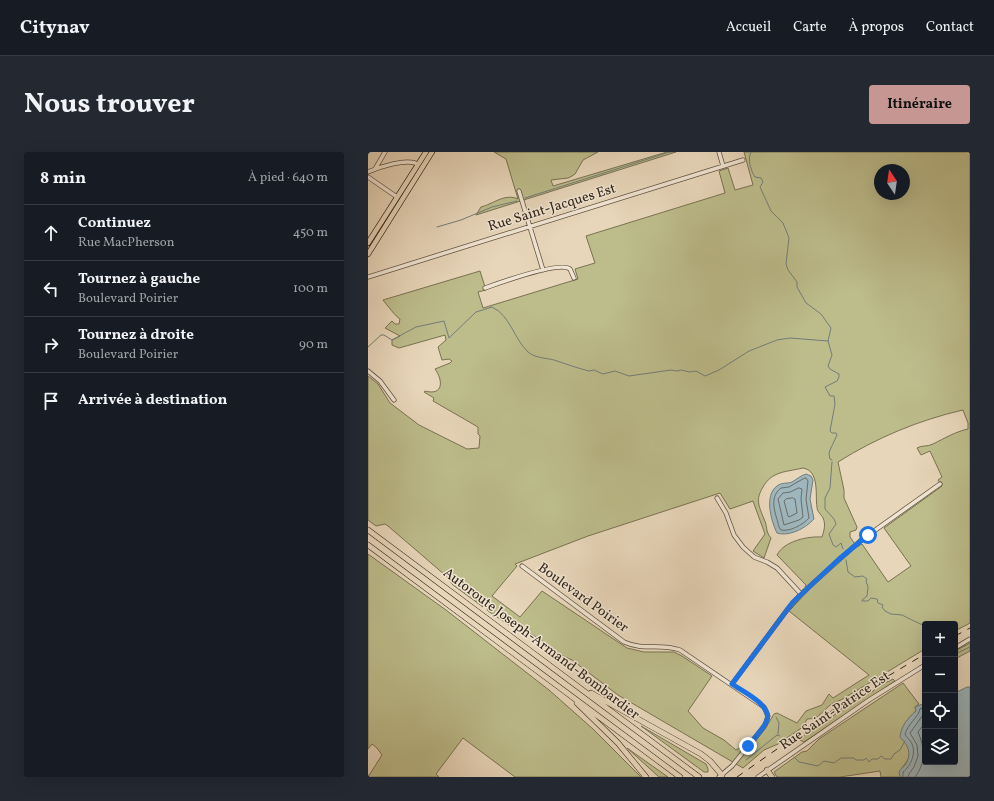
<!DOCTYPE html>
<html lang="fr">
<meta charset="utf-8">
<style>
body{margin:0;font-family:Vollkorn,serif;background:#242831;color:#f1f3f6}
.controls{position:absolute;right:12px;bottom:12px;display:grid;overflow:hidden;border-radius:4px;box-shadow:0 4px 16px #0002}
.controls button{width:36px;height:36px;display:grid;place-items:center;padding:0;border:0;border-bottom:1px solid #363941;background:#171b24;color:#f1f3f6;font:20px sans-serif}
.compass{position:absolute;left:506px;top:12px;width:36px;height:36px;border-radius:50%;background:#171b24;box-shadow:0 4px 16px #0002;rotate:347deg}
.stop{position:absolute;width:12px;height:12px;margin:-9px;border:3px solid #1a73e8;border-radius:50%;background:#fff}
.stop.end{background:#1a73e8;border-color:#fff;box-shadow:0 1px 4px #0008}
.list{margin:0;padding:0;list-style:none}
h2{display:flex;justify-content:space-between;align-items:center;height:52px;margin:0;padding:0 16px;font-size:17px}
h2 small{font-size:13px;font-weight:400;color:#9ea1a6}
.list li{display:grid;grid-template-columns:26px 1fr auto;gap:12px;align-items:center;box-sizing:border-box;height:56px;padding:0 16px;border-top:1px solid #363941}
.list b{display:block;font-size:15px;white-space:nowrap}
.list p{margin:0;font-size:13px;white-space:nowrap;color:#9ea1a6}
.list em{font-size:13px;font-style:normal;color:#9ea1a6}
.icon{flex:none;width:22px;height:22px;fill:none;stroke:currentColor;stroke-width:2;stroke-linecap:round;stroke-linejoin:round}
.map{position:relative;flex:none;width:602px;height:625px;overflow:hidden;border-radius:4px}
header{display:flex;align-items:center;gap:24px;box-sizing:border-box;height:56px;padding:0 20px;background:#171b24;border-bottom:1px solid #363941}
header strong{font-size:19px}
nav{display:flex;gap:22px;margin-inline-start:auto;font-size:14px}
.intro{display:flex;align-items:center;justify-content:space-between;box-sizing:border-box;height:96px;padding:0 24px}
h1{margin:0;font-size:28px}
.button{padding:10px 18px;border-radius:4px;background:#c59692;color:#111;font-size:14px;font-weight:700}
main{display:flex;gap:24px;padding:0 24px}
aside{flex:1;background:#171b24;border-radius:4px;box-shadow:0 4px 16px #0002}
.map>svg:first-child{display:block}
</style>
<header>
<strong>Citynav</strong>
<nav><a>Accueil</a><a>Carte</a><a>À propos</a><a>Contact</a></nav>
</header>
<div class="intro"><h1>Nous trouver</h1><a class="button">Itinéraire</a></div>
<main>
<aside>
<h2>8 min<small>À pied · 640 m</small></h2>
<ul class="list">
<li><svg class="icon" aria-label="ahead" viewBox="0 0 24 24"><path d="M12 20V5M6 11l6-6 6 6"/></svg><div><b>Continuez</b><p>Rue MacPherson</p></div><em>450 m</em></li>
<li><svg class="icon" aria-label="left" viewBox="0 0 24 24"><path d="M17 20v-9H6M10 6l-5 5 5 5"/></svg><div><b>Tournez à gauche</b><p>Boulevard Poirier</p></div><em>100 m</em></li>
<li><svg class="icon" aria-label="right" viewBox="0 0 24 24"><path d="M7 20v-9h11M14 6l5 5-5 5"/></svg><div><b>Tournez à droite</b><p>Boulevard Poirier</p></div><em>90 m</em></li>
<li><svg class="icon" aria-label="arrive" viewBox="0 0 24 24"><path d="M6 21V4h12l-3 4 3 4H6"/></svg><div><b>Arrivée à destination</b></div></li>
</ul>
</aside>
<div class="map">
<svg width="602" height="625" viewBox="0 0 602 625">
<rect width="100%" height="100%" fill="#e8d6ba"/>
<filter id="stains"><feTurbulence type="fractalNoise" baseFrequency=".005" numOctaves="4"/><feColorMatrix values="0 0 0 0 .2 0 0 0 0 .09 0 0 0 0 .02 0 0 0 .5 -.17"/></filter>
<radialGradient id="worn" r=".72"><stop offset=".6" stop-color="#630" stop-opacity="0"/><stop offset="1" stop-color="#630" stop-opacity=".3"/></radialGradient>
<path fill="#bdbc8b" stroke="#787252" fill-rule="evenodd" d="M126,0H230L215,8L207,22L204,24L200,26L183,28L185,34L299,0H308L108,63L113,55C125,52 137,41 150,47L138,7Z
M376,0H602V471L587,479V472H557V497L473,548C470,549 466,550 464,552C454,558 453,567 439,567L436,573L432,577L410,592L396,598L375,616L250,543L204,508L186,500L179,492L150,474L147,477L120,459L114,444L108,446L115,454V455L85,433L77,423L20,374L17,372L8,374L0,368V224L10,232L22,251L51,273L99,297L111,296L112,284L110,282V275L65,249L66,246L56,240L57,239C76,244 75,228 67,217L82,211L84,209L81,207L74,208L70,195L78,188L77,183L31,196L24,193V188L32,184L17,176L24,169L27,172H31L32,167C28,165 19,153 15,148L112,119L118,138L110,140L115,156L210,127L207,117L227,111L218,84L357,41L351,19L360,16L367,38L385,33ZM512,18H536V42H512ZM595,258L600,271V277C587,280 577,286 565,292C559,295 554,293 549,296L553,303L562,299L574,325L570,328L574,334L516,376L543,414L520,430L494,392L489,395L482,385V380L488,378L489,375L476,346V338L470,310C508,286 551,268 595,258ZM435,316C452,319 447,343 449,355C449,360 453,362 455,366C458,372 456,379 454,385C440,384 416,389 409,403L438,433L437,435L441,438L421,459L501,523L465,546L461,542L454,553L438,559L429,571L409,561L406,562L397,577L380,599L373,595L368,598L356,588L335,576L320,559L344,524L314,504L306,500H276L259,496L174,439L152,465L124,444L149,414L147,412L220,384L352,341L362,357L385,349L397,382L385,399L396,406L403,386C397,379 400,375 396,367C391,354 387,348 395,335C404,319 418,320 435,316Z
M0,402L78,458L181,538L225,577L273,625H147L95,586L68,622L71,625H0L14,603L9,596L4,592L0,597Z
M602,491V499L587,507V499Z
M525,527L527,529L436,590L432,588V586L464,565L474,556L491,544L504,540L509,535Z
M535,531L551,552L547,555L548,559C540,566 533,574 533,585C554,609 528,612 532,625H513L512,619L472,625H409L406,620L434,600L439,599L451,587Z
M273,574L338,612L340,617V620H336Z
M259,596L300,625H291Z"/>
<path fill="#9eb6bc" stroke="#737d7b" d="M438,322L443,324L445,328L442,347L446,367C438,376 421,385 409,381C403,369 396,343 409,334C414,330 419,332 424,330C429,327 432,324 438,322Z
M599,535H602V624L601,625H532L531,620C533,616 536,615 538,612C544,600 540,594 532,585C533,574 540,566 548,559L547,555L557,551V610H587V541Z"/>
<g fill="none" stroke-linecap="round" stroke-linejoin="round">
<path stroke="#686e6b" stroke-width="1" d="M438,326L440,329L438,347L441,366C435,373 421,380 413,378L411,375C408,362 400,346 413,336L421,335L433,328Z
M431,336L434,337L433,347L435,365L431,368L416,373L410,347L415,341L422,340Z
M425,346L427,347L429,361L421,365L420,364L416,349L418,347Z
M535,625V620C543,614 549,600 543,590C541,587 538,585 537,582C540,572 551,564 552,557L557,555
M540,625L541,622L546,615L550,604L549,593L542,581L557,560
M547,625C558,611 557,596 550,580L557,571"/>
<path stroke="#737d7b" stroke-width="1" d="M383,0C379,7 383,19 387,25L393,26L395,30L392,35L403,59L415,71L421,86L418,112L420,118L429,130V135L438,151L453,162L463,176L460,189L464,203L460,214L462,217L471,222V225L469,229L457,235L462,244H466L467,252L462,279L464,281H468L469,283L462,298L461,302L462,307L464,308
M157,46L302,0
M69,75L93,68L124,55L149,49
M0,195L13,183H16L24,188L48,175L76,169L81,186L108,160L124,155C142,163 146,187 160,200C167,206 178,206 186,208C198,212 209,216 221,219L226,218L235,222L247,219L261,224L303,218L309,219L313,218L322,220L328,219L337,224L351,218L381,199L409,188L422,186L460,189
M464,310L462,336L457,346V357L466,367L468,372L461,382L465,393L468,395L473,391L475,397
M478,408L480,420L487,425L495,424L499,427L498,429L500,435L499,444L494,448V449H500L503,446L509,447L510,451L515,453L514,455L517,459L523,462L534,463L544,468L557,474
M587,502L602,495
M408,565L411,571L410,582
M426,605L431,610L450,614L456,609L466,611L473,606H486L488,608H496L498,606L501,610L504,607H510L513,604L517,607H523L526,602L532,598L537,589
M378,608L409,583L412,584"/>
<g stroke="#605342" stroke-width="5">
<path id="minor" d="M351,0L355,14
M7,17L17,0
M0,20C12,15 38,6 50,12
M0,25L29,45
M151,39L175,118
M0,125L375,8
M117,136C131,131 192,109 202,117L206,126
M0,219L12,229L26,248
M349,346L358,361L366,383L375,395L386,405L399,410L409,416L433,442
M154,414L256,490C276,499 292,491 312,498L396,555L400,564L397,573L364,614L351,625
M587,496L602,487
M364,532L419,458L433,442L492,389L572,332
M390,625L501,548L557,513"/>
</g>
<g stroke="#32271a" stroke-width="6">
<path id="major" d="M0,91L58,0
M0,102L64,0"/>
</g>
<g stroke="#32271a" stroke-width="6">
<path id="highway" d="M0,378L331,625
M0,393L312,625
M223,541L333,602L342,609L354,623
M209,551L250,591L278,625
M399,618L404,625"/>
</g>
<use href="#minor" stroke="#f0e4d2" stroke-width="3.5"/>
<use href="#major" stroke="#e8d6ba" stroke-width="4.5"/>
<use href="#highway" stroke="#e8d6ba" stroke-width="5"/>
<path stroke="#32271a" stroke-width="1" stroke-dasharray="7 7" stroke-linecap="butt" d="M587,484L602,476
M369,625L475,551L557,502"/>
</g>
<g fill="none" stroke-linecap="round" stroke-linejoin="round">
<path stroke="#1a73e8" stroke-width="5" d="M380,594C386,586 396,577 399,568C404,553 374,539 364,532L425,450L470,408L500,383"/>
</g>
<g text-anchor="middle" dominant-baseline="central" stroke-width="3" stroke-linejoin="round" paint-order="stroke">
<g font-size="14" fill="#32271a" stroke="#f0e4d2">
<text transform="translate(184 56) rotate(-17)">Rue Saint-Jacques Est</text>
<text transform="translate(215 446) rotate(36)">Boulevard Poirier</text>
<text transform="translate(173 492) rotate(37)">Autoroute Joseph-Armand-Bombardier</text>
<text transform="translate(467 559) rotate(-34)">Rue Saint-Patrice Est</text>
</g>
</g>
<rect width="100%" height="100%" filter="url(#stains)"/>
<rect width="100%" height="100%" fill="url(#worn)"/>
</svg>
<div class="controls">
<button>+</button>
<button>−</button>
<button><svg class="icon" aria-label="locate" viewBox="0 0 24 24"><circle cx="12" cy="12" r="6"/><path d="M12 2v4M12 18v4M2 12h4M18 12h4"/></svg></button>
<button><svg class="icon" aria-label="layers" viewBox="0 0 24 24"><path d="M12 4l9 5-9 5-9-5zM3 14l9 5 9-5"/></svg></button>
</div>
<svg class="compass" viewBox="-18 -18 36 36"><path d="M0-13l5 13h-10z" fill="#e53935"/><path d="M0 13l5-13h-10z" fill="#9ea1a6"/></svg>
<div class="stop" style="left:500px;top:383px"></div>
<div class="stop end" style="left:380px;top:594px"></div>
</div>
</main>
